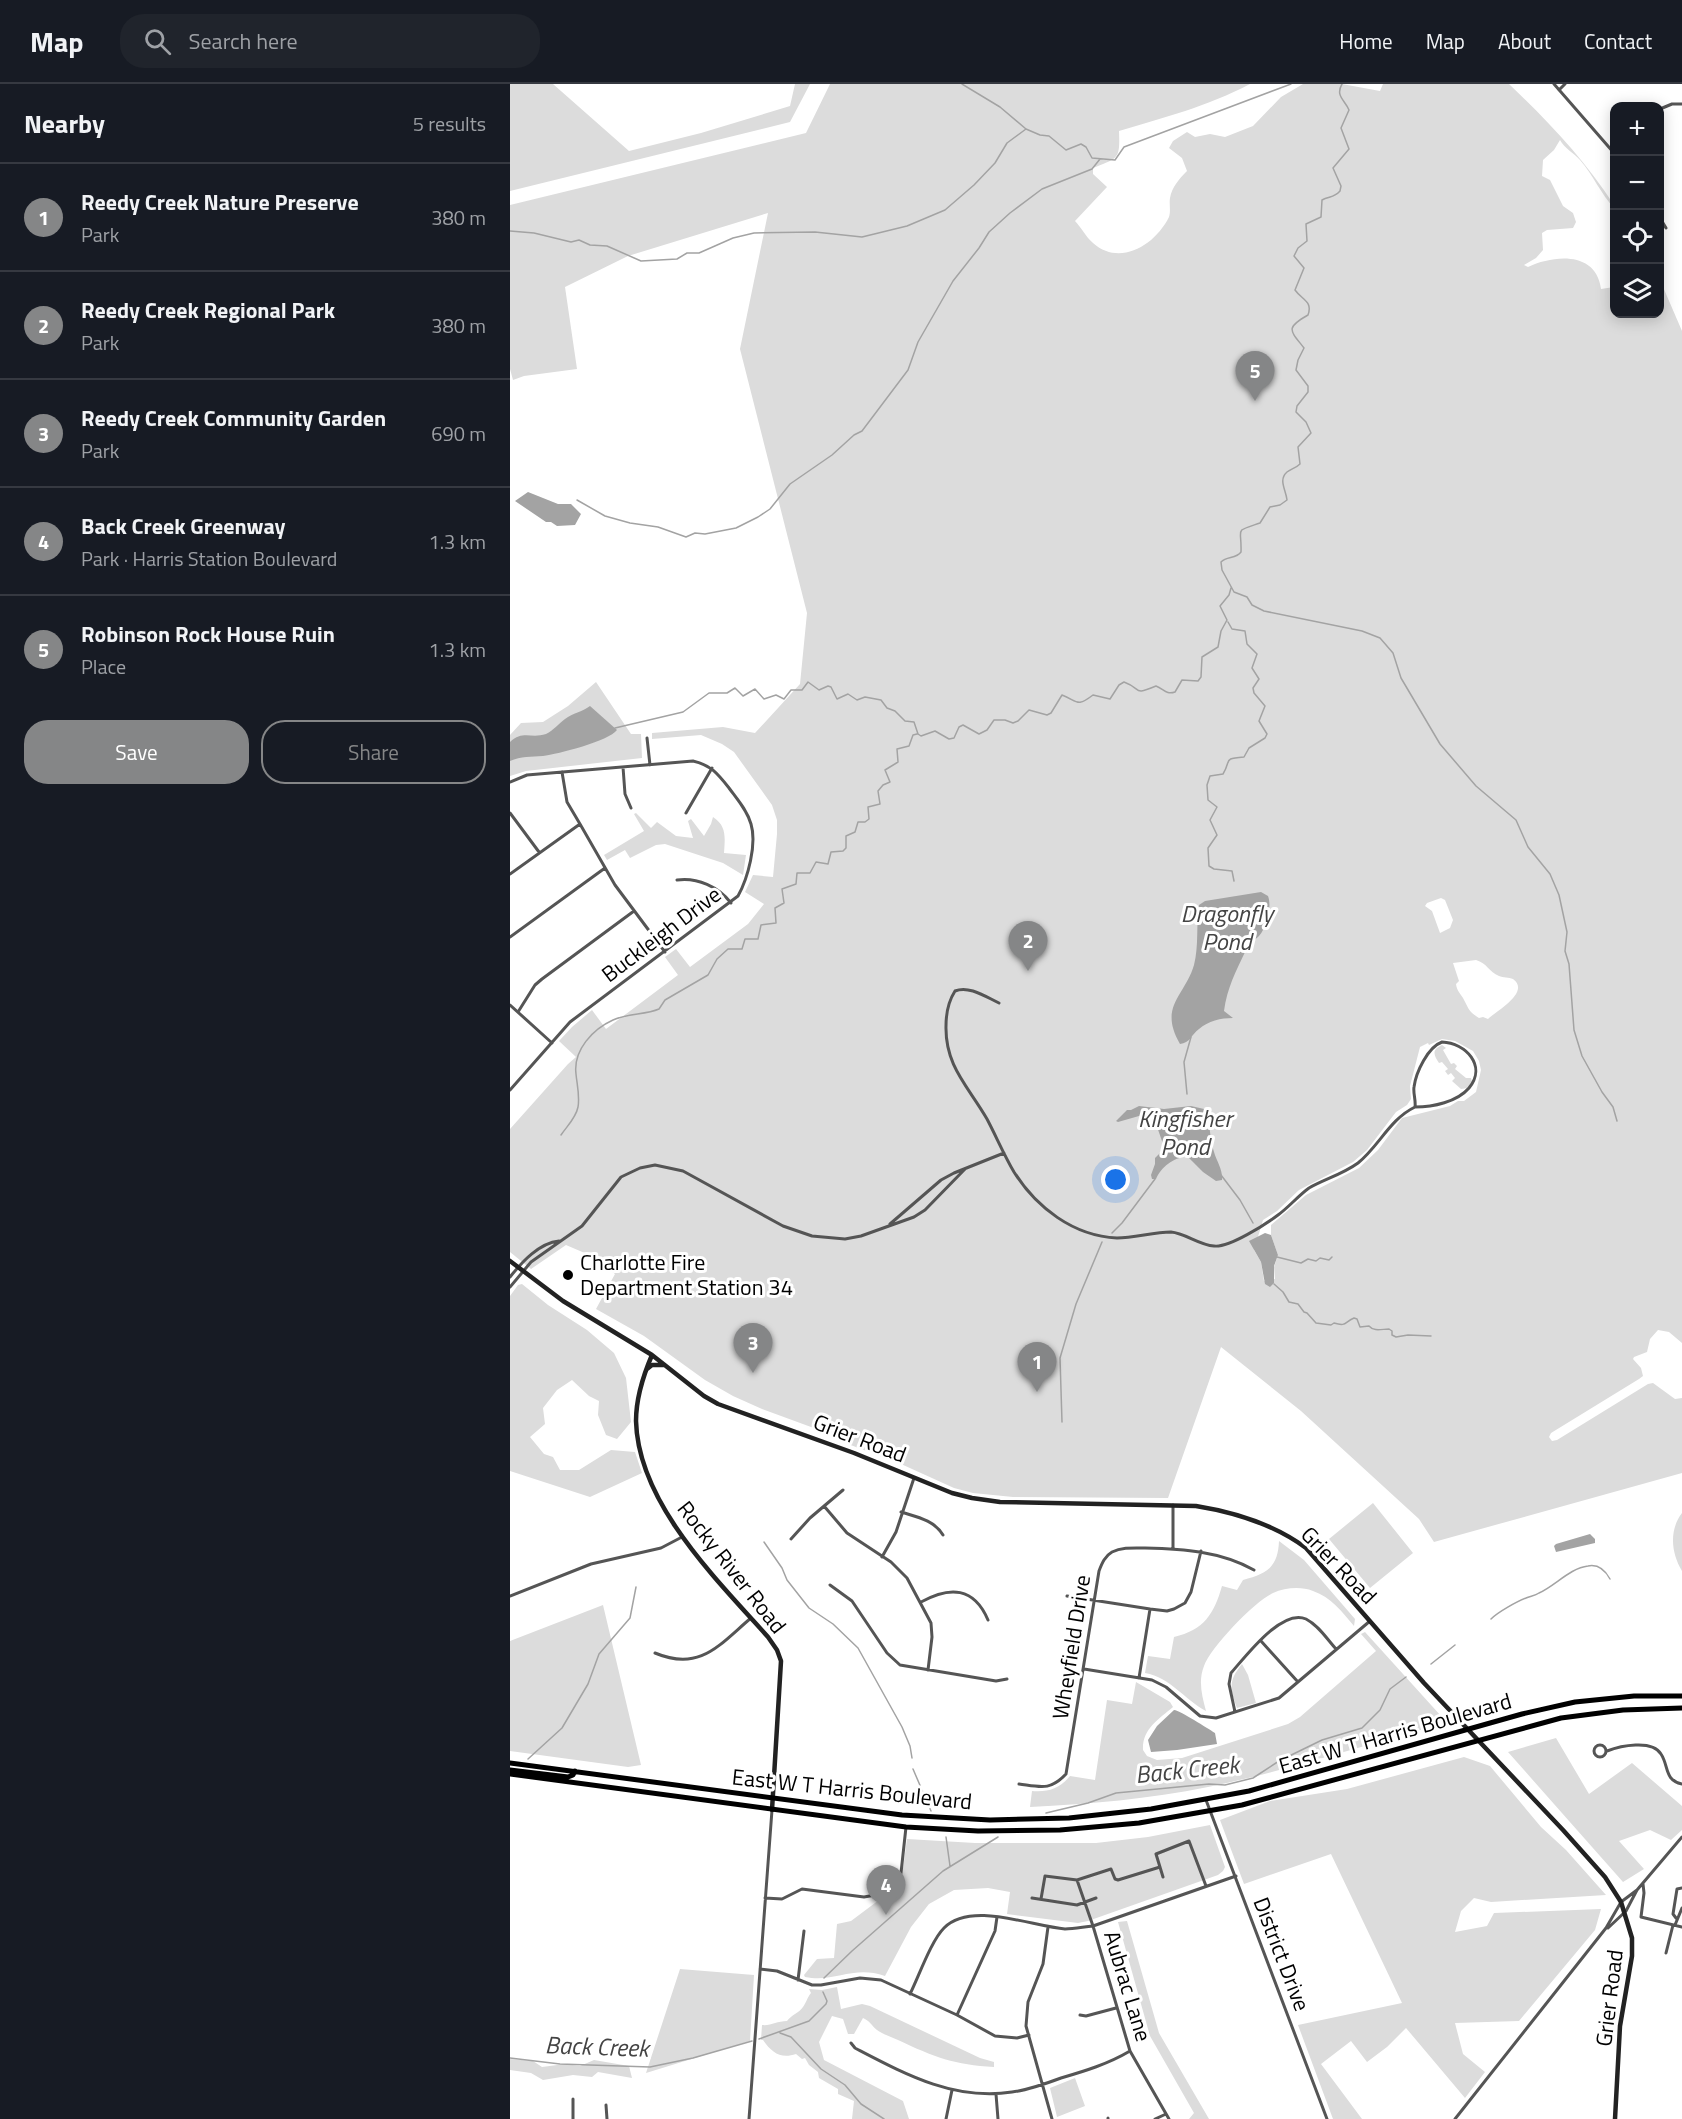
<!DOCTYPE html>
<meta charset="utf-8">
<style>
body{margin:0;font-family:"Titillium Web",sans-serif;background:#20242c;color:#f1f3f6}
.controls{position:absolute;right:18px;top:18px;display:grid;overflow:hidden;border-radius:12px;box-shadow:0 3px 15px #0003}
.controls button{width:54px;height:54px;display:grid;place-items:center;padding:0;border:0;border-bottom:2px solid #363941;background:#171b24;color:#f1f3f6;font:30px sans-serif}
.you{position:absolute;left:606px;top:1096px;width:21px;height:21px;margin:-15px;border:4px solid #fff;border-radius:50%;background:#1a73e8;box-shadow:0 0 0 9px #1a73e833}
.badge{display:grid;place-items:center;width:39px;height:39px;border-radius:50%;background:#858687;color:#fff;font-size:20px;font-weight:700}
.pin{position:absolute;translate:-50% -50px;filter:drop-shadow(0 2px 3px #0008)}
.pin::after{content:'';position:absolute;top:32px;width:21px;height:18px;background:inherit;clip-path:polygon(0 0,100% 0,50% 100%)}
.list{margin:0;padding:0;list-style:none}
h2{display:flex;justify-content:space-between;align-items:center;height:78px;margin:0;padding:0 24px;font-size:26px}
h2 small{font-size:20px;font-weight:400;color:#9ea1a6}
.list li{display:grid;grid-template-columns:39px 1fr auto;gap:18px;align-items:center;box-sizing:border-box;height:108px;padding:0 24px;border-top:2px solid #363941}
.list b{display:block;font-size:22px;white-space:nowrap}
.list p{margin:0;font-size:20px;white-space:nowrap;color:#9ea1a6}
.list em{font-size:20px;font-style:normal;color:#9ea1a6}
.actions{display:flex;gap:12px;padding:18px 24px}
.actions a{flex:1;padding:14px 0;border:2px solid #858687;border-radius:24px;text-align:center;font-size:21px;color:#858687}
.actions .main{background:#858687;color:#fff}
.icon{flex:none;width:33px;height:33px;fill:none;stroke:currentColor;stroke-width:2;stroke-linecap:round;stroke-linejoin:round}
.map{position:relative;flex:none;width:1172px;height:2035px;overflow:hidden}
header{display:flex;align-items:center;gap:36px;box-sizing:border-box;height:84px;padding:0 30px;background:#171b24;border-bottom:2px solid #363941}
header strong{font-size:28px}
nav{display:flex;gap:33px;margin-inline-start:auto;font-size:21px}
.search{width:420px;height:54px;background:#20242c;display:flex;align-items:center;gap:15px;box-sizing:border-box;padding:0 21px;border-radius:24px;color:#9ea1a6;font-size:22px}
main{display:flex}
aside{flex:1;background:#171b24}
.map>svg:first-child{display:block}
</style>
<header>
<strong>Map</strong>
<div class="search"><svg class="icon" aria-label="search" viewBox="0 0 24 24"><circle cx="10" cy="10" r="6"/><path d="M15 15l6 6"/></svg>Search here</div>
<nav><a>Home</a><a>Map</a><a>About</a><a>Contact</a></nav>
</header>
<main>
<aside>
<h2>Nearby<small>5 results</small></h2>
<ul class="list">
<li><span class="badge">1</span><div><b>Reedy Creek Nature Preserve</b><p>Park</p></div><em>380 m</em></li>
<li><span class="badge">2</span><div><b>Reedy Creek Regional Park</b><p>Park</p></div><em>380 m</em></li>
<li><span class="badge">3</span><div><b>Reedy Creek Community Garden</b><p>Park</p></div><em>690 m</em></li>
<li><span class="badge">4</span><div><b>Back Creek Greenway</b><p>Park · Harris Station Boulevard</p></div><em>1.3 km</em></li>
<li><span class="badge">5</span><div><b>Robinson Rock House Ruin</b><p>Place</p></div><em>1.3 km</em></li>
</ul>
<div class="actions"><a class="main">Save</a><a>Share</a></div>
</aside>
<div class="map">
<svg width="1172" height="2035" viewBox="0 0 1172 2035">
<rect width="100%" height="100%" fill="#fff"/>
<path fill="#dcdcdc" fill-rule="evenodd" d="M0,0H43L119,67L191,49L280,22L285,0H300L280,38L0,107Z
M320,0H740C696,23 655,33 609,47C610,75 609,74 583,84V90L597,103L565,137C571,143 576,153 583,159C610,183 645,161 659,133C661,127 659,120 660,114C662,103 669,95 677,87L672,74L659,64L663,57L677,48L685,53L700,50L715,53L743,42L771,13L793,0H832L870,7L873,0H999C1038,37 1075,76 1104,121V124C1091,110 1083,91 1070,76C1064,69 1054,64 1050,56L1044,66L1033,76L1032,92L1040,96L1053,122L1063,129L1066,138L1063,144L1037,146L1032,149L1033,166L1026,174L1014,181L1018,183C1044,171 1086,167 1091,205L1104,203V230H1150V196L1172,247V1259L1159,1248L1148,1246L1140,1255L1137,1268L1124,1273L1123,1275L1131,1284L1133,1292L1129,1295L1041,1349L1039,1353L1042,1357L1047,1356L1138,1300L1143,1299L1165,1315L1172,1314V1389L924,1458L909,1435L791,1327L711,1263L658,1414L503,1413L463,1409L444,1404L391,1380L330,1357L331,1354L252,1325L223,1312L195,1296L134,1252L86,1225L105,1190L84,1173L56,1161L21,1185L0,1168V1045L58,980L66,973L49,957L62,943L82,926L96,945L168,891L155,873L166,865L180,883L238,840L254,820L235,808L243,791L263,793L267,750V736L262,721L224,668L212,660L191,651L142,655V649L213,643L245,649L290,600L297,529L230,265L258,129L118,172L55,203L67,285L14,292L3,296L0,285V121L296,49ZM931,814L935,816L943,836L940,844L930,849L922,827L915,822L917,819ZM966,876C977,879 979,888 989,892C993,894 999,893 1003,895C1021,908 986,927 978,935L973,933L969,934C958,927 959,925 953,914C950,909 947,907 946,900L949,897L943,879ZM932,955L945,957L963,967L969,977L971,986L966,1008L954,1017H948L940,1022L892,1034L868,1066L849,1084L796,1111L761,1141V1151L768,1171L764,1183L765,1195L754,1197L751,1178L744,1166L753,1136L767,1127L789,1106L843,1078L857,1066L886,1028L897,1021L901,1015L900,1002L910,963L918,959L919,961Z
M86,598L121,650H131L132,674L16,687L0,692V651L11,639L33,638L58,622Z
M126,729L141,744L147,738L166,752L183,754L178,737L181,735L194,752L201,740L203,733C217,742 215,754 214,769L236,771L233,791L213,779L155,760L146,761L120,774L115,766L97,776L94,771L134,747L124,730Z
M932,961L936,964L933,966L941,980L944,979L947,982L945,985L956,994H961L962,998L958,1004L951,1005L942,997L945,994L941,989L938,991L935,987L938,985L932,978L929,979C924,971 921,966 932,961Z
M12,1200L38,1221L77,1246L104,1269L116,1294L121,1338L107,1355L96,1351L88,1331L89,1317L79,1312L62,1296L47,1306L33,1324L35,1340L20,1353L34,1370L43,1373L50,1386H69L101,1366L125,1368L132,1389L80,1413L0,1387V1212L8,1201Z
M863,1419L903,1469L860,1504L819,1455Z
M1172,1429V1487C1161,1469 1159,1446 1172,1429Z
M769,1457L794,1476L845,1535L844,1542C832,1528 821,1513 803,1507C790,1502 775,1504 763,1509C745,1517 700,1564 694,1582C688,1597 692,1612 696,1627C674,1615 661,1594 635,1589L638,1572L660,1575L664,1553C694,1546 704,1530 712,1502L727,1506L733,1496C757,1490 768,1483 769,1457Z
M93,1521L131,1681L118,1683L0,1667V1557Z
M855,1548L931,1632L928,1641C852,1662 775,1687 698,1703C639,1715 580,1720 520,1723L522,1707C539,1708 549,1705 560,1692L585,1696L597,1616L622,1620L626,1598L660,1618L663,1623C649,1635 632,1645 633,1666L637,1672L647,1676L672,1674L778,1640L790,1633L866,1567L851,1550Z
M732,1580L738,1591L746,1619L727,1624C720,1605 718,1597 732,1580Z
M1046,1654L1079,1710L1122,1679L1172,1722V1746L1161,1756L1140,1746L1109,1757L1134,1785L1113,1798L998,1668Z
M954,1673L980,1682L1031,1743L1056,1766L1096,1811L981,1818L964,1814L951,1827L945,1848L977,1842L984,1829L1091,1825L1085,1846L1009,1937L945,1939L953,1970L975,1988L955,2014L896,1944L877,1963L857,1978L841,1957L811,1980L852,2035H823L788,1941L892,1919L821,1770L734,1800L710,1736L760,1717L837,1705Z
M700,1741L715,1783L713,1787L708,1791L578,1837L568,1839L497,1830L500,1808L478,1804L444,1806L419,1820L401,1843L375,1892C343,1881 325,1899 295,1893L294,1891L307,1875L324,1874L327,1840L341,1837L381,1807L392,1792L397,1755L465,1759H586L638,1753Z
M617,1837L649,1949L699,2035H679L684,2029L640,1952L608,1838Z
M170,1885L244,1891L240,1957L136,1989Z
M327,1903L331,1925L352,1920L360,1922L470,1974L484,1978V1983C445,1981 424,1973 388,1956C382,1953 372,1950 367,1946C361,1941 360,1937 353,1934L344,1950H338L333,1935L322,1932L309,1958L314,1976L393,2017L399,2035H342L344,2017L328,2010V2005L309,1994L308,1988L299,1981L295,1974L292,1975L286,1970C271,1975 262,1969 253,1956H251L252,1941C261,1942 267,1937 277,1937C281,1931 289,1929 293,1923C296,1919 297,1914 301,1909L299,1905L312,1906Z
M0,1975L23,1977L32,1983L55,1980L70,1982L84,1976L119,1982L122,1994L88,1988L82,1993L63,1991L33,1996L21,1989L0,1986Z
M565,1994L575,2022L547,2033L540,2004Z"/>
<path fill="#a3a3a3" d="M18,408L48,420H61L71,430L65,441L47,442L41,438H36L5,417Z
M80,622L107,646C99,657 48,670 33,672C21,673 11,672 0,677V658C13,646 21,655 36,650C44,646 48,640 55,635C63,629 72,628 80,622Z
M751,808L758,812C762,823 757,843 749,852C744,857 739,859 736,866C726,887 717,904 714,927L723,934C711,934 698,937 689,945C681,951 680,959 670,960C648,922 675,912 684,881C689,862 686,840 689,821L695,817Z
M629,1022L654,1025L681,1022L694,1025C701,1037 699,1054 704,1068C707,1078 713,1086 712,1096L706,1097L693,1088L678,1073C665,1072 651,1083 646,1095H642L641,1091L645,1080V1074L651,1068L653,1060L644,1034L636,1030L608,1038L606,1037L617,1026H621Z
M755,1149L761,1151L768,1171L764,1182V1199L760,1203L755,1200L751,1178L739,1157Z
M1080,1450L1085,1455V1459L1046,1468L1044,1462L1046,1460Z
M664,1626C671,1627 697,1644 705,1649L707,1660L667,1666L641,1668L638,1656L647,1642Z"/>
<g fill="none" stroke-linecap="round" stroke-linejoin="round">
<path stroke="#a3a3a3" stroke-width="1.5" d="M452,0L490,23L516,45L530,51L539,52L556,66L571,60L576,63L582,74L605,76L614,63L781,0
M832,0C825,12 835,16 839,26L831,44L839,65L823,84L831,102L830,107C824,114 819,112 812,116L811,133L796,140L797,157L788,164L784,172L794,184L785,206C792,216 803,217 798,231C775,244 780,246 794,264L788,276L786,286L798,302V308L787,322L786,328L796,338L801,349L788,363L790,380C786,384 781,385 777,388C768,396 776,406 777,416L770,421L760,423L750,439C723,448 732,443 731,468C726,475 717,472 711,478L712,486L724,508L737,513L742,521L754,527L852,547L870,554L883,569L891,594L930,660L966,702L1006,736L1018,763L1040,790L1049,811L1057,848L1055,867L1059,880L1064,946L1072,972L1092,1008L1103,1023L1107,1037
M0,147L24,149L61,158L69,156L80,161L97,162L131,177L167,175L177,169H189L223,154L244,149L305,148L352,153L397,142L435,126L464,101L485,79L497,59L516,45
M67,416L95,432L120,439L148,443L176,453L185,449L195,450L226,444L248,433L260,425L280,400L322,371L344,351L352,347L398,286L408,258L443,197L469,164L479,148L500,129L532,105L582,85L590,75
M718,538L722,545L735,547L737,560L747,570L742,584L749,595L743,604L744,609L755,622L749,637L757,650L755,654L739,664L734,673C712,675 722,675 713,690L700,692L697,701L698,716L707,723L700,736L707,751L698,764L699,782L704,785L722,787L724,797
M105,644L173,628L199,609H217L225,604L233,612L245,605L254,615L266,611L274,615L281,606H292L298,598L309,606L318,602L321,603L327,615L338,610L347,616L355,613L371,616L377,624L385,627L395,637L404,638L408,650L411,652L425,647L439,655L444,654L449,643L453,641L469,650L477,646L484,636H495L503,639L508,637L519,626L537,631L541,629L552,611C568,617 566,624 583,611L600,615L609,601L614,598C633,605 622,612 646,602C654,605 656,611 665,608L672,596L688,597L691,593L692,573L708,563L711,547L717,536L710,522L719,511L721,504
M677,1010L674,978L681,953
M51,1051C57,1042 66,1034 68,1023C70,1012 67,1001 66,990C63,966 83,945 103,936C118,929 135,931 149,925L155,916L198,891L207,875L218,865H232L235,855H248L251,841L266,839L265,824L274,819L272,805L286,800L287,789H300L306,778L318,780L321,768L333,767L336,764V752L345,748L348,738H355L359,735L358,723L370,720L368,707L373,701L380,698L375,686L388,678L387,665L399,662L403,651L407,650
M711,1091L730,1116L743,1139
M602,1149L612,1139L645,1095
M767,1173L791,1179L798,1175L806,1177L810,1174L819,1176L822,1173
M764,1200L773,1208L779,1218L788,1220L794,1228L797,1229L806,1239L821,1241L824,1239C837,1243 834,1238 844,1234L847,1235L850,1243L859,1242C864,1248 872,1245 879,1245L882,1247V1251L886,1253L898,1251L921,1252
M552,1338L550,1274L566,1220L592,1158
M254,1458L272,1484L277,1496L299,1524L323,1540L348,1564L392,1643L400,1662L402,1674
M981,1535C988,1528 1006,1518 1016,1514C1020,1512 1025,1512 1029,1509C1045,1502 1060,1484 1078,1482C1088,1480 1095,1486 1100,1495
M921,1580L945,1561
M18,1675L52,1644L78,1600L89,1570L120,1534L126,1503
M403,1685L421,1727
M536,1729L578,1719L606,1709L699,1700L715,1701L743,1694L769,1677L812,1656L852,1644L870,1626L880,1605L896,1593
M436,1753L440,1782
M314,1894L342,1867L433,1787L488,1753
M270,1949L281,1953L311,1985L335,2001L351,2020L374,2035
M249,1955L299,1937L316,1920L317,1917L313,1908
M0,1974L50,1980L140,1983L183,1974L242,1957"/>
<path stroke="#555" stroke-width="3" d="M1044,0L1104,69
M1049,6L1055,0
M1150,25L1162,20H1172
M1150,134L1156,144
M137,654L140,681
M113,683L115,710L121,724
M52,688L57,718L70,740L105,801L155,868
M0,698L17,691L183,677C201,681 208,690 219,704C227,715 237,726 241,740C247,760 238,794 228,812L60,938L0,1006
M0,729L29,768
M176,729L202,684
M0,790L70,740
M167,796C187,793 209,803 221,819
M0,853L95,784
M489,919C476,913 459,901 445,907C438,918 436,929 436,942C435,982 458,1002 477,1035C486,1052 494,1071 504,1088C526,1123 563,1152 607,1154C625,1154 643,1148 661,1148C675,1149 689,1161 704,1162C719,1164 756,1140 768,1131C779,1123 788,1112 799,1104C815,1095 833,1090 848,1079C869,1062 880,1035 905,1023
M0,921L42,959
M8,928L25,901L32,895L124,827
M932,958C956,959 977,982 959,1004C947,1018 923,1023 905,1023C906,1016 903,1009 904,1003C906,988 918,963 932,958Z
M380,1140L431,1096L444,1089L494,1069
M0,1193C12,1178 29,1159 49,1157
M0,1203L21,1178L72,1142L111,1093L130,1084L145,1081L173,1087L273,1142L302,1152L335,1155L351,1152L404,1133L415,1126L455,1085
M314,1422L337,1449L381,1478L397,1494L421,1539L422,1553L418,1586
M391,1428C407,1433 424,1436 433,1451
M281,1455L300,1434L333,1406
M663,1464V1421
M372,1473L386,1448L404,1394
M320,1501L342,1517L377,1569L390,1581L486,1597L497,1595
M0,1512L81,1480L151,1464L172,1453
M557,1512L640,1525L657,1527L664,1525L675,1519L681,1508L691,1467
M411,1518C440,1502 464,1503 478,1536
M751,1557L788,1598
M145,1569C190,1588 209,1561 241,1534
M574,1585L642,1596L656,1603L690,1632L706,1634L769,1614L860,1537
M629,1594L640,1525
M725,1628L719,1600L721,1589C736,1572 772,1524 796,1535C808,1541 817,1555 826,1565
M1084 1667a6 6 0 1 1 12 0a6 6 0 1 1-12 0Z
M1097,1667C1110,1662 1142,1655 1151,1670C1159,1682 1154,1696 1172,1700
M509,1700C531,1703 540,1707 556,1690L589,1487C592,1479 595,1472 602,1468C612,1463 624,1464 635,1464C673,1465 710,1467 744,1486
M696,1716L817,2035
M653,1793L646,1770L679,1757L696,1802
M567,1796L583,1842L620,1967L659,2035
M1133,1800L1134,1809L1131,1833L1172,1843
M255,1814L272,1815L292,1805L354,1813L371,1810L385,1800L391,1789L396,1743
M522,1814L567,1821L586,1814
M531,1815L535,1792L567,1796L601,1785L605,1795L608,1796L650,1783
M1166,1834L1163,1830L1167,1805L1172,1804
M1165,1841L1172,1824
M538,1843L533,1880L518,1918L516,1942L542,2035
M1098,1844L1116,1827L1127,1806L1172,1753
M1156,1869L1163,1841
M250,1885L267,1887L302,1901H311L350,1894L371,1896L447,1931L485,1952L507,1954L519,1951
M288,1896L294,1847
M400,1910C409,1892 421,1857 434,1844C461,1817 521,1842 555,1845C564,1845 573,1843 583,1842L726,1792
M447,1931L485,1847L487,1833
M570,1931L576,1932L606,1924
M341,1959L345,1964C395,1990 444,2017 502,2008C519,2006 535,2000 551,1994C575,1987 598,1980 620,1967
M486,2010L488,2035
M96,2021L97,2035
M598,2034V2035
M63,2035V2015
M239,2035L262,1726
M436,2035L442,2006
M645,2035L656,2030
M945,2035L1096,1844L1111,1818L1127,1806"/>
<path stroke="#222" stroke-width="4.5" d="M0,1177L53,1217L142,1271L194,1312L208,1320L344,1369L442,1409L462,1414L490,1418L686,1422C723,1428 765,1441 796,1464L914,1599L1053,1746L1095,1793L1111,1818L1122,1854V1872L1110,1942L1105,2035
M142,1271C133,1292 126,1314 126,1337C128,1419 207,1496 258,1553L267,1566L271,1577L262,1726
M137,1285L142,1281H154"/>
<path stroke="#000" stroke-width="5" d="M0,1679L392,1731L480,1736L559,1734L641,1725L739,1707L1012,1630L1065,1618L1124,1612H1172
M0,1686L58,1693L63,1691L65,1687
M0,1690L396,1743L468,1747L550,1746L629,1739L732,1721L1051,1634L1113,1626L1172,1624"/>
</g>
<circle fill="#000" stroke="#fff" stroke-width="2" cx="58" cy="1191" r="6"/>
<g text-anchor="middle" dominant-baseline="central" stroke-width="6" stroke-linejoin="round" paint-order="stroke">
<g font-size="22" fill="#000" stroke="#fff">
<text transform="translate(151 850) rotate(-37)">Buckleigh Drive</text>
<text transform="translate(350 1354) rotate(21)">Grier Road</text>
<text transform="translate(829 1481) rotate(46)">Grier Road</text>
<text transform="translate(222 1483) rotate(52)">Rocky River Road</text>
<text transform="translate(561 1563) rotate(-81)">Wheyfield Drive</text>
<text transform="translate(885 1649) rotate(-16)">East W T Harris Boulevard</text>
<text transform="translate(342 1705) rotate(6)">East W T Harris Boulevard</text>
<text transform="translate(772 1870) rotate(69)">District Drive</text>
<text transform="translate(618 1902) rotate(73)">Aubrac Lane</text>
<text transform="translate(1099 1914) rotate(-83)">Grier Road</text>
</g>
<g font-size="22" fill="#000" stroke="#fff" text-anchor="start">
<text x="70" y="1178">Charlotte Fire<tspan x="70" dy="25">Department Station 34</tspan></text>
</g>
<g font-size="24" font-style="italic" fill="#444" stroke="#fff">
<text x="717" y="829">Dragonfly<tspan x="717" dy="28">Pond</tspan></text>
<text x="675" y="1034">Kingfisher<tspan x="675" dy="28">Pond</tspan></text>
<text transform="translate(677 1685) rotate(-6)">Back Creek</text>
<text transform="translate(87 1962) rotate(2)">Back Creek</text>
</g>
</g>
</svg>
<div class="controls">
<button>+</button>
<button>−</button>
<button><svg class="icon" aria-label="locate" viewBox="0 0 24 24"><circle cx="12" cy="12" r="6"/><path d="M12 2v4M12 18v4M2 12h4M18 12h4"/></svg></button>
<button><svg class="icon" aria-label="layers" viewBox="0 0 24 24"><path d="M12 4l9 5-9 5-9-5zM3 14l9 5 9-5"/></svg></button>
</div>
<div class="you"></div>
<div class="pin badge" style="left:527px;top:1308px">1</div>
<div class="pin badge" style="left:518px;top:887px">2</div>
<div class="pin badge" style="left:243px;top:1289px">3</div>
<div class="pin badge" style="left:376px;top:1831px">4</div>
<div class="pin badge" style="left:745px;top:317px">5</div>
</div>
</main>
